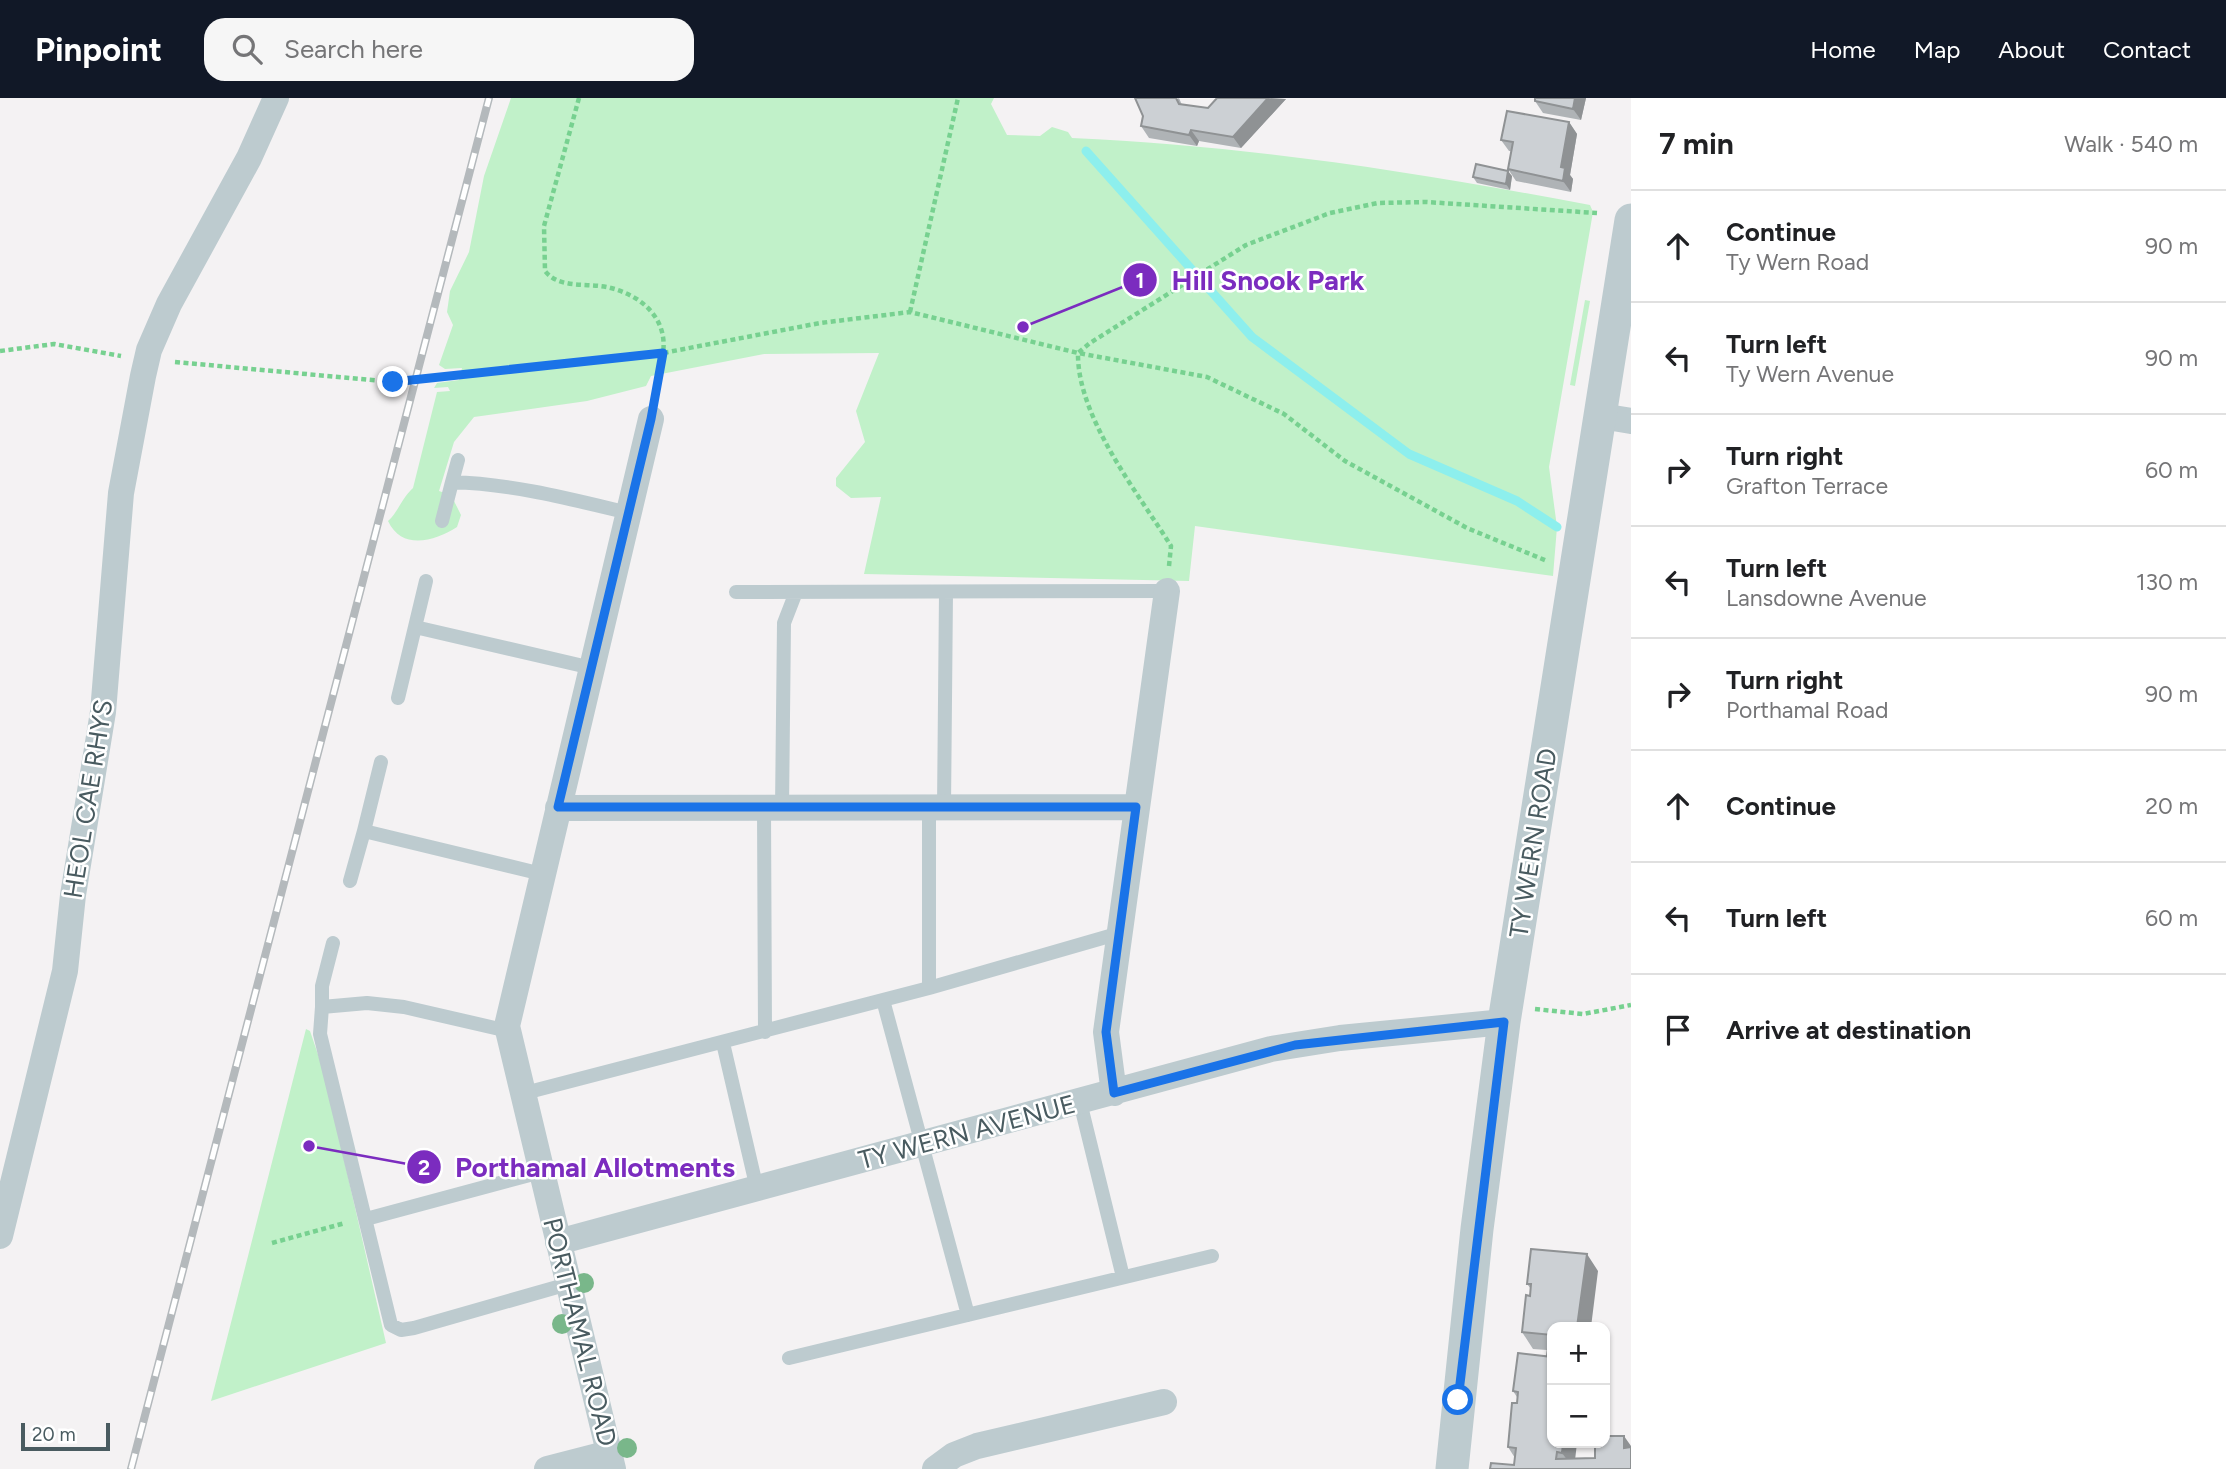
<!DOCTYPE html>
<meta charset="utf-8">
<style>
body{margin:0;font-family:Figtree,sans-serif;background:#f6f6f6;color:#202124}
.controls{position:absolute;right:21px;bottom:21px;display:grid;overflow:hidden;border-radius:14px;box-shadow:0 2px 5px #0004}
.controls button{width:63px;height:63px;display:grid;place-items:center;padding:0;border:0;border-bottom:2px solid #e0e0e0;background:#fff;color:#202124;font:35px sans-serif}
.scale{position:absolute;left:21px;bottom:18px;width:89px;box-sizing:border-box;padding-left:7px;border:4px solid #495b60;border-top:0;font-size:19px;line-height:24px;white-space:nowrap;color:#495b60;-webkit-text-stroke:5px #fff;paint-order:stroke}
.stop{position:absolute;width:21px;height:21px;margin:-16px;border:5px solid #1a73e8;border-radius:50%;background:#fff}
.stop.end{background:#1a73e8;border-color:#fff;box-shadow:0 2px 7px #0008}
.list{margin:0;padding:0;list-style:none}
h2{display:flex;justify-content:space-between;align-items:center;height:91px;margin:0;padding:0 28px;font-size:30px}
h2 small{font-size:23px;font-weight:400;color:#757577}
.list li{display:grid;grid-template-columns:46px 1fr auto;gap:21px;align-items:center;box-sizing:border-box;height:112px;padding:0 28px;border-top:2px solid #e0e0e0}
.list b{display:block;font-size:26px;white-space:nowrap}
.list p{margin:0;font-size:23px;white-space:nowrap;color:#757577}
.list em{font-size:23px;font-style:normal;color:#757577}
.icon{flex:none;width:38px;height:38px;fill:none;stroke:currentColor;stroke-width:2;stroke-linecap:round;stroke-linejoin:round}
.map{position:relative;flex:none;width:1631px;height:1371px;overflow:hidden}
header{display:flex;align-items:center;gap:42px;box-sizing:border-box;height:98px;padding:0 35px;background:#111827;color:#fff}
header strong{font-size:33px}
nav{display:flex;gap:38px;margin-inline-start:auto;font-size:24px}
.search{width:490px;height:63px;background:#f6f6f6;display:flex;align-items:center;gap:18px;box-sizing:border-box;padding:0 24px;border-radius:21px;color:#757577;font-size:26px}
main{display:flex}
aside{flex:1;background:#fff}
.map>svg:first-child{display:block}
</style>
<header>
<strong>Pinpoint</strong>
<div class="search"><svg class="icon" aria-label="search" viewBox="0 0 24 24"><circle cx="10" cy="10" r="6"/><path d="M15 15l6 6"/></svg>Search here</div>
<nav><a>Home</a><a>Map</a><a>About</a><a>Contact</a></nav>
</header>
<main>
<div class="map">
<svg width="1631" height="1371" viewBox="0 0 1631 1371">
<rect width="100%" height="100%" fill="#f4f2f3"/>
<path fill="#c1f1c9" d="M511,0H994L991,6L1007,37L1040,38L1052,29L1068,34L1072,40C1249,48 1416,74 1590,107L1593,114L1549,369L1557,429L1553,478L1195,428L1189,483L864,476L881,399L851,400L836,388V380L865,344L856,313L879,255L764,256L651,278L646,288L587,303L474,319L454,344L439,393L451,397L461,417L457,429C435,443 402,453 388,423C399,413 401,401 413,390L437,294L450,293L448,289L434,290L437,285L459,282L462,270L445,271L439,267L453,227L447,214L450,193L469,154L484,78Z
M1585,202L1590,203L1575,288L1570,287Z
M306,931L310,933L324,974L386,1245L211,1303Z"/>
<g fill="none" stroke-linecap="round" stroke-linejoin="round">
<path stroke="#8defed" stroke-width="9" d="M1086,53L1252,239L1409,356L1517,403L1557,429"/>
<path stroke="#77d190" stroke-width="4.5" stroke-dasharray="5 3.5" stroke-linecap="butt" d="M579,0L544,128L545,173C560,192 589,184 611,190C642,198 668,221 663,255L820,225L910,214L1078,255L1207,279L1284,316L1345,363L1467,430L1547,463
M910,214L958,0
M0,253L54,246L121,258
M175,264L393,284
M461,278L663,255L655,296
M1169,468L1171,448C1138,395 1077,319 1078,255L1090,245L1246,147L1330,115L1378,105L1426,104L1597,115
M1535,911L1583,916L1631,907
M272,1145L345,1125"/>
<path stroke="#bdcbcf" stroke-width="14" d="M452,384L458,362
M442,423L452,384C513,386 570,401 629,415
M736,494L1167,493
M415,529L426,483
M398,600L415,529L592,570
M944,710L946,494
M764,711L765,934
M782,711L784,525L796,494
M364,733L381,664
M350,783L364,733L542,776
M929,890V710
M883,902L968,1217
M322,909V888L333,845
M508,933L404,909L367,905L322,909L320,936L391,1227L401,1232L414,1230L568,1186
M723,945L757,1091
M521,996L929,890L1120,835
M1080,1004L1123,1179
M366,1121L541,1074
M789,1260L1212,1158"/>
<path stroke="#bdcbcf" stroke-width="26" d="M1601,318L1631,323
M558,710L1136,709
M1114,995L1106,934L1167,493
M0,1138L65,873L73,797L103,614L121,395L143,278L149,252L169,206L249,60L276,0
M558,1144L1271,951L1340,940L1504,924
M547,1371L609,1355
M613,1371L507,928L651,321
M935,1371L954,1357L977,1348L1164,1304"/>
<path stroke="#bdcbcf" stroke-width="33" d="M1452,1371L1477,1131L1504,924L1631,122"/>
<g stroke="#b4b9bc" stroke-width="8">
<path id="rail" d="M131,1371L489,0"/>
</g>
<use href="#rail" stroke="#fff" stroke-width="5" stroke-dasharray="16" stroke-linecap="butt"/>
<path stroke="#77d190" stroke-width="4.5" stroke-dasharray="5 3.5" stroke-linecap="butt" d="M393,284L461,278"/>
</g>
<g fill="#79b78a">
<circle cx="584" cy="1185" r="10"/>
<circle cx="562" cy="1226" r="10"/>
<circle cx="627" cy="1350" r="10"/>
</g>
<path fill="#afb3b6" d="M1179,0L1182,7L1208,10L1217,0L1286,1L1241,50L1199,43L1197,48L1149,40L1141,28L1143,18Z
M1586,0L1581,22L1543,15L1535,3Z
M1569,24L1577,36L1570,77L1573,81L1571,94L1516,83L1508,71L1511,53H1509L1501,42Z
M1512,78L1510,92L1477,85L1473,79Z
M1598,1173L1552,1229V1345L1575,1361L1631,1371L1514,1367L1515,1360L1508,1349L1517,1305V1299L1513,1293L1547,1258V1252L1533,1251L1522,1234L1531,1191L1527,1186Z"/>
<path fill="#8f9294" d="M1268,0L1286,1L1241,50L1233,39Z
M1575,0H1586L1581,22L1573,11Z
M1569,24L1577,36L1570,77L1573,81L1571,94L1563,83L1561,69Z
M1191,32L1199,43L1197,48L1189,37Z
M1508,73L1512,78L1510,92L1506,86Z
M1587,1156L1598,1173L1591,1229H1577Z
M1624,1338L1631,1348V1359L1624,1350Z
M1563,1345H1577L1574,1371L1562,1355Z"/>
<path fill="#ccd0d4" stroke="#8f9294" stroke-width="2" d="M1135,0H1176L1179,6L1208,10L1217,0H1268L1233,39L1191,32L1189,37L1141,28L1143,18Z
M1535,0H1575L1573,11L1535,3Z
M1507,13L1569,24L1561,69L1565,70L1563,83L1508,71L1513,44L1501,42Z
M1476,66L1508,73L1506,86L1473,79Z
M1531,1151L1587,1156L1577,1229H1552V1237L1522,1234L1526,1197L1530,1198L1531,1186H1527Z
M1549,1242H1552V1259L1547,1258Z
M1518,1255L1552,1259V1345H1563L1562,1355L1557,1354L1556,1361L1595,1360V1345H1605V1338H1624V1350L1631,1349V1371H1490L1491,1365L1514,1367L1516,1350L1508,1349L1512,1305H1517L1518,1294L1513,1293Z"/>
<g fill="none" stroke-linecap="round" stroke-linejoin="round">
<path stroke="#1a73e8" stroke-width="9" d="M393,284L663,255L651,321L558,709H1136L1106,934L1114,995L1295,947L1504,924L1458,1302"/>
</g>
<g text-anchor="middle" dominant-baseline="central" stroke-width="5" stroke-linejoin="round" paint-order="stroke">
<g font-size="26" fill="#495b60" stroke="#fff">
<text transform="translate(88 701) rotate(-81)">HEOL CAE RHYS</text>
<text transform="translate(1533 745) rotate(-81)">TY WERN ROAD</text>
<text transform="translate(967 1034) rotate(-15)">TY WERN AVENUE</text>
<text transform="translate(580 1234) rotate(76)">PORTHAMAL ROAD</text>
</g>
</g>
<path fill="none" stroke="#7b2cbf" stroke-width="2.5" d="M1023 229L1140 182M309 1048L424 1069"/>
<g fill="#7b2cbf" stroke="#fff" stroke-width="2.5">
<circle cx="1023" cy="229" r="7"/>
<circle cx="309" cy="1048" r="7"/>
<circle cx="1140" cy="182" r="18"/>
<circle cx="424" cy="1069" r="18"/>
</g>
<g font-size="21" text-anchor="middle" font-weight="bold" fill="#fff">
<text x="1140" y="190">1</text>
<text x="424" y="1077">2</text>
</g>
<g font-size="28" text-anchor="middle" font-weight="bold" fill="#7b2cbf" stroke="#fff" stroke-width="5" stroke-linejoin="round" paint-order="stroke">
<text x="1268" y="192">Hill Snook Park</text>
<text x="595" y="1079">Porthamal Allotments</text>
</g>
</svg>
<div class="controls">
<button>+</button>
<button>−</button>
</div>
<div class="scale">20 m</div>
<div class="stop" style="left:1458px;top:1302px"></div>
<div class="stop end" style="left:393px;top:284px"></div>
</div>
<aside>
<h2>7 min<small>Walk · 540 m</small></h2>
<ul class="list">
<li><svg class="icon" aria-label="ahead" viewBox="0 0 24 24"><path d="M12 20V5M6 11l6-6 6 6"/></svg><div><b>Continue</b><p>Ty Wern Road</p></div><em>90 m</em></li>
<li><svg class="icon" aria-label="left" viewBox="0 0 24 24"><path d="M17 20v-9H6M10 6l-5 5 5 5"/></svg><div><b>Turn left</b><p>Ty Wern Avenue</p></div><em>90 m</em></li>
<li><svg class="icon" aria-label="right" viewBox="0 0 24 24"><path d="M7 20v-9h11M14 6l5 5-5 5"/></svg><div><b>Turn right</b><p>Grafton Terrace</p></div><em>60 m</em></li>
<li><svg class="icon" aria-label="left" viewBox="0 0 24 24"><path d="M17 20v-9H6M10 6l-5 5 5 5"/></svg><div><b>Turn left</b><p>Lansdowne Avenue</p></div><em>130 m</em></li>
<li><svg class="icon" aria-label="right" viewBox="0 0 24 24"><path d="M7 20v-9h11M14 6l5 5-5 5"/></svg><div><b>Turn right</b><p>Porthamal Road</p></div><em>90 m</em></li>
<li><svg class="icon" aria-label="ahead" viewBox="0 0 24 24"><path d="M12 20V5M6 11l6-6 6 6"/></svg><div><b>Continue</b></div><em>20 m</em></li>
<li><svg class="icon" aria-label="left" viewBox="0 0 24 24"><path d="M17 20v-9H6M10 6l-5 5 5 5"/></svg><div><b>Turn left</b></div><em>60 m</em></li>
<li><svg class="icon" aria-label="arrive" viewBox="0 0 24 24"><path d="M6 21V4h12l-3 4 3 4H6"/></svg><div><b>Arrive at destination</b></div></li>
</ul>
</aside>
</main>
